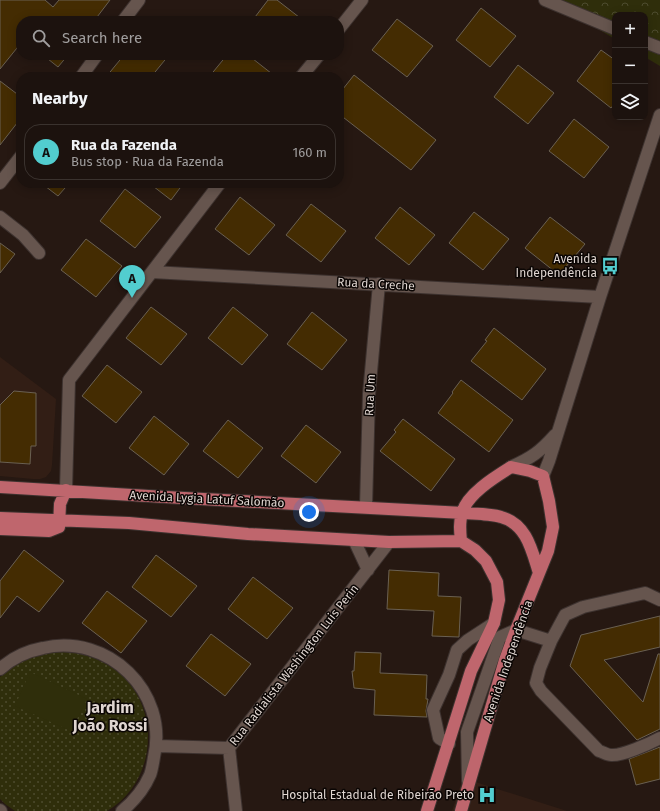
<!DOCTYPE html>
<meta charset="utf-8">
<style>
body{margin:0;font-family:"Fira Sans",sans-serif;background:#251b17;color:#f1f3f6}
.controls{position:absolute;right:12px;top:12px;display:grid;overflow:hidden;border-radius:8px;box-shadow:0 2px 10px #0003}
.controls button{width:36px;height:36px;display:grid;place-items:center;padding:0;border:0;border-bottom:1px solid #3a322e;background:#1c120e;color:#f1f3f6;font:20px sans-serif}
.you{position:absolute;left:309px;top:512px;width:14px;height:14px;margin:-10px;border:3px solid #fff;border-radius:50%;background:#1a73e8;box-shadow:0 0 0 6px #1a73e833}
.badge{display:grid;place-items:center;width:26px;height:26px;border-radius:50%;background:#52cdcf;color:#111;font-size:13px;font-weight:700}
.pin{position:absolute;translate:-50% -33px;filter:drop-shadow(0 1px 2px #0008)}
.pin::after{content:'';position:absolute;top:21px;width:14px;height:12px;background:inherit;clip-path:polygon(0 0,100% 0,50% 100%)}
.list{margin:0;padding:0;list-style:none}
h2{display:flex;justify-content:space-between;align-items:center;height:52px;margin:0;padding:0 16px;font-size:17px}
h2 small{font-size:13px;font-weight:400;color:#a09e9e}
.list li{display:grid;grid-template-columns:26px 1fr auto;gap:12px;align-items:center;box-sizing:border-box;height:56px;margin:0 8px 8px;padding:0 8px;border:1px solid #3a322e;border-radius:16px}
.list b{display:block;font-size:15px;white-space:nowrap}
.list p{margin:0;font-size:13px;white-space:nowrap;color:#a09e9e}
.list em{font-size:13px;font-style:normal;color:#a09e9e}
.icon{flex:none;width:22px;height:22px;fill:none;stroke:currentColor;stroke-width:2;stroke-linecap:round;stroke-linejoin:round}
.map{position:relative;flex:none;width:660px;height:811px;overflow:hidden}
.search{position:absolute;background:#1c120e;box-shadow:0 2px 10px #0003;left:16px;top:16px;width:328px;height:44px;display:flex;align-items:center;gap:10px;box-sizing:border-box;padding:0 14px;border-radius:16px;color:#a09e9e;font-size:15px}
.panel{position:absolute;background:#1c120e;box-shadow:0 2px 10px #0003;left:16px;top:72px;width:328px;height:116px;border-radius:16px}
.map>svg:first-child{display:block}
</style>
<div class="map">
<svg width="660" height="811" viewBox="0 0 660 811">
<defs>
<pattern id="grass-dots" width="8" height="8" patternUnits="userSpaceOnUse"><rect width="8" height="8" fill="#2f2e0b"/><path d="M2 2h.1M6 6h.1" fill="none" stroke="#4d4b2e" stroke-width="1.8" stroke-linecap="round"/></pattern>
<pattern id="forest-crowns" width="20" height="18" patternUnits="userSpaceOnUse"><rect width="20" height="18" fill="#2f2e0b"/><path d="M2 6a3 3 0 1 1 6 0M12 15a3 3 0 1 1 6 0" fill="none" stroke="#4d4b2e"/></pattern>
</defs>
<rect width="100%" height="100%" fill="#261812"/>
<path fill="#321e15" d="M0,357L56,399L52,465L51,471L46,477L40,479H33L0,476Z
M463,778L567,811H452Z"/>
<path fill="url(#grass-dots)" d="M65,651C84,654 102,659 118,672C162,708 157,782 107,811H15L5,804L0,799V677C21,658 37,653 65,651Z"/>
<path fill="url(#forest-crowns)" d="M548,0H660V66L645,57V15H615V39Z"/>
<path fill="#2f2e0b" d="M30,672L87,699L71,731L15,706Z"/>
<path fill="#442c02" stroke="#6a6052" d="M0,0H45L53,7L59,0H110L94,21H21V43L0,69Z
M268,0H277L304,21H252Z
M481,8L516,36L490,67L456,40Z
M397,19L433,46L407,77L372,50Z
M601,50L615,60V103L611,108L577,81Z
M43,55H68L58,67Z
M124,55H169L151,77H106Z
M227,55H248L276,77H209Z
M518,65L554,93L528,124L494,97Z
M354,75L436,140L411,170L339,114V94Z
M0,81L21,97V118L0,145Z
M574,119L609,147L584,178L549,151Z
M41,183H58L65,188L58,196Z
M149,183H173L180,188L171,200Z
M125,189L161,217L135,248L100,221Z
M240,197L275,225L249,255L215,229Z
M311,204L346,231L321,262L286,235Z
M400,207L435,235L409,265L375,238Z
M474,212L509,239L483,270L449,243Z
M550,217L585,244L559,275L525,248Z
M86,239L122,266L96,297L61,270Z
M0,243L15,254L0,273Z
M151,307L187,334L161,365L126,338Z
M233,307L268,335L242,365L208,338Z
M312,312L347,340L322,370L287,344Z
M494,328L546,369L522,400L471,361L487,341L485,340Z
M107,365L142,392L116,423L82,396Z
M461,380L513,420L489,452L438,413L453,393L452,392Z
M14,391L36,393V446H31L30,464L0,462V405Z
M154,416L189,444L164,475L129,448Z
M403,419L455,459L431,491L380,451L396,432L394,430Z
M228,420L263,448L238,478L203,451Z
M306,425L341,452L316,483L281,456Z
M24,550L64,581L39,612L17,596L0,618V581Z
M156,555L197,586L171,617L132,587Z
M389,570L439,573L438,596L461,597L459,637L432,636L434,611L387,609Z
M253,577L293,608L267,639L228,609Z
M107,591L147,621L121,653L82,623Z
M660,616V647L604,660L643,702L658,654H660V729L637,740L570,666L581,635Z
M211,634L251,664L225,696L186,666Z
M355,652L381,653L380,673L427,675L426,699H428L426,711L427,717L374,715L375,690L354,688L352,671H354Z
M660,747V779L636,785L629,759Z"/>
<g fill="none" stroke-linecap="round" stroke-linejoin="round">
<g stroke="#3d322f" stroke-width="14">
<path id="minor" d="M545,0L615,29
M123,21L139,0
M339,29L362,0
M645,42L660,48
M81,77L97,55
M301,77L319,55
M0,183L21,156
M0,217L23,235L39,253
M152,272L600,297
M511,467C531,458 540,452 555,435
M543,476L549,461L600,297L660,115
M66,490L69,380L220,183
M366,507L369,394L379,284
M354,540L368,570
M551,641L565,615L583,607L645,593L660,600
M0,669C12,658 27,651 43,648C108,633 169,692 154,757C153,763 152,770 150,775C144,789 134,801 122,811
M449,744L439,738L433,710L449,675L457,650L468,640L494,623
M157,746L229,748
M468,781L467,732L500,637L516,630L551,641L540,668L536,683L541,691L599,751C603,752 607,755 611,755C622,756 649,744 660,738
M0,810L1,811
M236,811L229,748L389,542"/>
</g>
<g stroke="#3d322f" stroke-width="14">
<path id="major" d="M0,487L165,497L482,514C488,515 495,515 501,517C527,524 532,551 539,573
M0,518L129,523L248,534L389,542L461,541
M0,529L49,531L59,527L60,504L66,490
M461,541C460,531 459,522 462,513C467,494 495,477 511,467L530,471L543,476L549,501L553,527L548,551L516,630L505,660L461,811
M427,811L471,671L494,623L499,600L497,582L486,561L475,550L461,541"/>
</g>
<use href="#minor" stroke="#66554e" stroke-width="12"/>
<use href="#major" stroke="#bf666d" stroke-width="12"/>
</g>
<defs>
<g id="bus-bare" transform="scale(1.38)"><path d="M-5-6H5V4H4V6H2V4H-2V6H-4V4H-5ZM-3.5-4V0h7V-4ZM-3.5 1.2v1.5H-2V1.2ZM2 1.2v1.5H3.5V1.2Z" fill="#52cdcf" stroke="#0b0604" stroke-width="2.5" paint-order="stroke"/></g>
<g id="hospital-bare" transform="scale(1.38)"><path d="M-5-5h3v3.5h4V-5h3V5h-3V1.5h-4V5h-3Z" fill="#52cdcf" stroke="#0b0604" stroke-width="2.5" paint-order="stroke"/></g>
</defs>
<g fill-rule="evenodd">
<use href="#bus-bare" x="610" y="266"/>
<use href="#hospital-bare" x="487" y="795"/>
</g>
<g text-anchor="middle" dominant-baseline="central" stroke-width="3" stroke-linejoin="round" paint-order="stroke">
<g font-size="12" fill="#dfd5d0" stroke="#0b0604" text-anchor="end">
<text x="597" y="259">Avenida<tspan x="597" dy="14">Independência</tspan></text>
<text x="474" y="795">Hospital Estadual de Ribeirão Preto</text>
</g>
<g font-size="12" fill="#dfd5d0" stroke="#0b0604">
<text transform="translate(376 284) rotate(3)">Rua da Creche</text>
<text transform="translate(370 395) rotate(-87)">Rua Um</text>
<text transform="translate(207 499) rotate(3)">Avenida Lygia Latuf Salomão</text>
<text transform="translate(508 661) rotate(-71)">Avenida Independência</text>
<text transform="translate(294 665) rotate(-52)">Rua Radialista Washington Luis Perin</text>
</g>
<g font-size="16" font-weight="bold" fill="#dfd5d0" stroke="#0b0604">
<text x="110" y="707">Jardim<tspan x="110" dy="18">João Rossi</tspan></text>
</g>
</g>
</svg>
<div class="controls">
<button>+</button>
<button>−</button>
<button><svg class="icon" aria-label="layers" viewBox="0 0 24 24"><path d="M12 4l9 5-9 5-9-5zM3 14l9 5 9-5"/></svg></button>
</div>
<div class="you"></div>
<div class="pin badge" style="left:132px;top:298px">A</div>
<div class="search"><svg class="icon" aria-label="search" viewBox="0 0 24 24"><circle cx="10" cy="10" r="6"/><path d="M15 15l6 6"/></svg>Search here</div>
<section class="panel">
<h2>Nearby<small></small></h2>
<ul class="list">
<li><span class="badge">A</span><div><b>Rua da Fazenda</b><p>Bus stop · Rua da Fazenda</p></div><em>160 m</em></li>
</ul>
</section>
</div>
